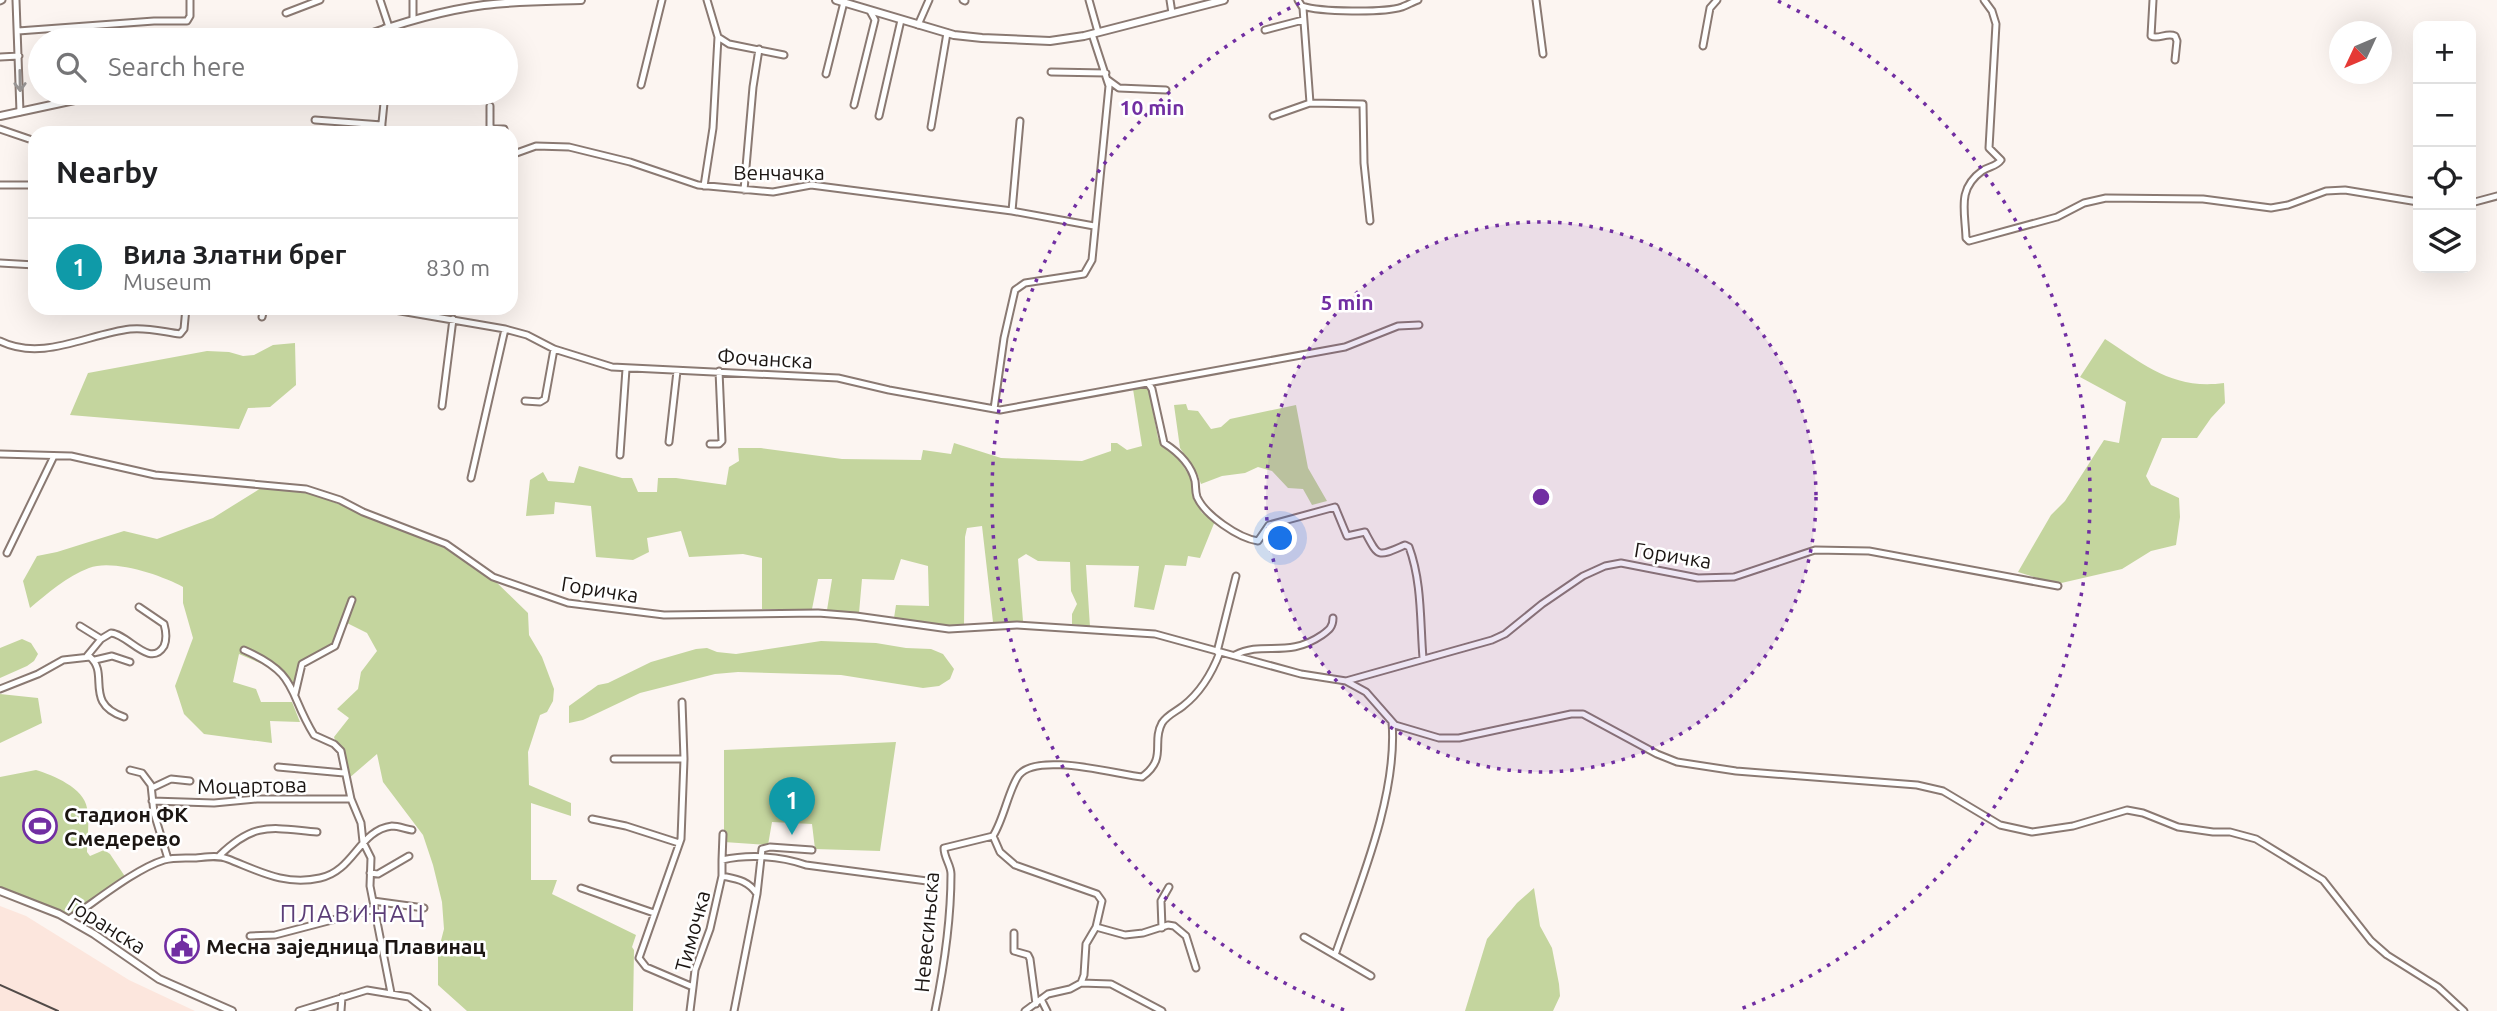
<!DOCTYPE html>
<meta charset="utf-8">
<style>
body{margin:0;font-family:Ubuntu,sans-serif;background:#f2f2f2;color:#202124}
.controls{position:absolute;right:21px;top:21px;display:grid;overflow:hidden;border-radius:14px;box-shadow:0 7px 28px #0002}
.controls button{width:63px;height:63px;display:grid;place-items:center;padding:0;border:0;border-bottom:2px solid #e0e0e0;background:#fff;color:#202124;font:35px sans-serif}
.compass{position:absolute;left:2329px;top:21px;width:63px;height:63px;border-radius:50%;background:#fff;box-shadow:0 7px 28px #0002;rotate:226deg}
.you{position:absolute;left:1281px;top:539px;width:24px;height:24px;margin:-18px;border:5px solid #fff;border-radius:50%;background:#1a73e8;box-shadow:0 0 0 10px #1a73e833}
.badge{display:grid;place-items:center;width:46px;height:46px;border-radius:50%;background:#ea580c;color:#fff;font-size:23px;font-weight:700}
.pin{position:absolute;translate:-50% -58px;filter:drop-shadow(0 2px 4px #0008)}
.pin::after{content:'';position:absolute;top:37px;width:24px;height:21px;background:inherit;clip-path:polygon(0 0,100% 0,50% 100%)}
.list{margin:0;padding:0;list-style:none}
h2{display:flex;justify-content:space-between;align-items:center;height:91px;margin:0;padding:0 28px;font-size:30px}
h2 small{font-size:23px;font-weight:400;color:#757577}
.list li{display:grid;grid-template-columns:46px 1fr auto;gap:21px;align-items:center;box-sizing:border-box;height:98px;padding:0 28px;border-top:2px solid #e0e0e0}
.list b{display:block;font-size:26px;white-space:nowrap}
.list p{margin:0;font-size:23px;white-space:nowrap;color:#757577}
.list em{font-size:23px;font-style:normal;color:#757577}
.icon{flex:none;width:38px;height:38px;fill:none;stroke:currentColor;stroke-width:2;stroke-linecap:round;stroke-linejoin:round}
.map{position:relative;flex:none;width:2497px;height:1011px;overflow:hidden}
.search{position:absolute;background:#fff;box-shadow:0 7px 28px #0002;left:28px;top:28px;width:490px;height:77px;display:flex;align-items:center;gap:18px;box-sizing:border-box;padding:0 24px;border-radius:38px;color:#757577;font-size:26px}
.panel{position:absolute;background:#fff;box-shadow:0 7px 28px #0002;left:28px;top:126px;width:490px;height:189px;border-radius:21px}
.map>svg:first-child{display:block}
</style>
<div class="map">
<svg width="2497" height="1011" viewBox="0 0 2497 1011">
<rect width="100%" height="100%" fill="#fcf5f1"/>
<path fill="#fce6dd" d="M0,906L26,916L129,980L195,1011H0Z"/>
<path fill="#c4d59e" d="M2105,339C2145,365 2173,390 2224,383L2225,403L2211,418L2197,438H2162L2146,476L2151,485L2179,498L2180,517L2176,545L2151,551L2122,569L2057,584L2018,572L2051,515L2065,501L2104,440L2119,443L2126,402L2080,377Z
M295,343L296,385L270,407L248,408L239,429L70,415L88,373L207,351L229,352L243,356L254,355L273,345Z
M1147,387L1149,391L1158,438L1163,445L1175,454L1193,481V495L1202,513L1215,521L1200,558L1188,556L1186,566L1165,565L1154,610L1134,607L1139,566L1086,565L1090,627L1072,624V614L1077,604L1071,591L1070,562L1038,561L1026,554L1018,559L1023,621L993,622L982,526L967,528L965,537L964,626L941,625L894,618L896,605L929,606L928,566L901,559L894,580L862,579L859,613L827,610L832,579H818L812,609H762V558L743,554L689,557L681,531L647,538L649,552L633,560L596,557L591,506L555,502L554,514L526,516L530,480L543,472L548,481L574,483L579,466L622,478H632L638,492H657L658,478H676L726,485L729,467L739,461L738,448H761L842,459L921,460L923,450L951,454L954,443L1001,458L1082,461L1111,451V443H1117L1127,450L1142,446L1133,389Z
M1186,404L1188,410L1198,411L1211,429L1221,427L1230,419L1296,405L1308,468L1327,501L1312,505L1303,489L1288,488L1272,471L1258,467L1245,473L1222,476L1201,484L1197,473L1180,448L1174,405Z
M261,488L307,492L435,541L491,577L528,613L529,635L542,657L554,689L553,701L547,712L540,715L528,752L529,785L571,803V816L531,803V880H557L552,894L636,935L632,947L634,950L633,1011H467L438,985V952L444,929L442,902L433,865L423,835L383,782L377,754L348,779L334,737L349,718L337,709L358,689L361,672L377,651L367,633L341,620L333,646L300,662L294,688L274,669L239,654L233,682L256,689L261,702H292L300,722L270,721L272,743L204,734L184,714L175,686L193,638L183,603V587C161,575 113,559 89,568C67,576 47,594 30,608L23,581L37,556L57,552L124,531L157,539L213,518Z
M22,639L31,643L38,654L34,661L27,666L0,678V648Z
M821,641L876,643L906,648L931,649L943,654L954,669L950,679L939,686L923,688L841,675L738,672L715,674L640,693L583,720L569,723V706L598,685L608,683L651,662L696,649L707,648L717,652L736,654Z
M0,694L38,698L42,723L0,743Z
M896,742L880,851L815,849L812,824L772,822L768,845L724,842V750Z
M36,770C53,775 84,788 87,808C90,822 87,838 87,852L90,856L104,850L110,854L126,878L68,915L0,887V777Z
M1534,888L1540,926L1552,948L1559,984L1560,996L1553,1011H1465L1487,939L1517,903Z"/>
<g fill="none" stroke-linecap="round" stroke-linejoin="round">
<g stroke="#8a7972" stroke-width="9">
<path id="minor" d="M16,0L20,112
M380,0L389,27
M413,0V19
M963,0L965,1
M1089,0L1098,32
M1170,0L1172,13
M1298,0L1303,8L1310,103
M1536,0L1543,54
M1984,0L1992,11L1996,24L1989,148L2001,160C1996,167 1989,166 1982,171C1957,189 1965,210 1966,238L1969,241L2057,217L2084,203L2106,198L2203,199L2271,208L2288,205L2326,191L2345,190L2418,202
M2153,0L2151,36C2158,40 2167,32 2175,36L2177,41L2175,60
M0,1L2,0
M1302,6C1320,12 1384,13 1402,7C1407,5 1413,2 1418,0
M286,13L320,0
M918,25L929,0
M385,28L386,40
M1265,30L1303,20
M18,31L154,21H187L190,16V0
M718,37L729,44L784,55
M1703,46L1710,8L1717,0
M0,57L19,56
M1051,72L1106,73
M826,74L844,2
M1108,80L1119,88L1166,90
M641,85L662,0
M854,105L875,20L870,11
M490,106V127L494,129H504L505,133
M879,116L901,20
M1273,116L1310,103L1363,104L1364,163L1370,221
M315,120L382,125
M931,127L947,33
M0,129L35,141
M381,133L385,93
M511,155L536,146L569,147L630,162L698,185L773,192L811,185L1012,211L1094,226
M0,185H35
M704,186L713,128L718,37L707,0
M744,190L753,87L759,49
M2471,203L2497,196
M1012,211L1020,121
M0,263L35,265
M383,308L505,329L527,335L554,349L612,367L838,378L889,390L1000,410L1345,347L1398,326L1419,325
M262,317L264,308
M0,341C42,362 88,334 130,329C147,327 164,332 180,334L184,329L186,308
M1148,383L1152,389L1164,443C1178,452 1191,464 1195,481C1196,487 1195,491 1197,497C1205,515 1238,538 1258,541L1269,525L1335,507L1347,536L1365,532C1379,558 1377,557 1405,545L1409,547C1422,582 1420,621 1423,658
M525,401L540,402L545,399L554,349
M442,406L453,319
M994,409L1004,338L1015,290L1025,283L1084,274L1092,260L1109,86L1092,34
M669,442L677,371
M710,444H719L722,441L719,371
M0,454L71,456L155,475L306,489L340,500L363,512L446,544L493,577L568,603L664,615L818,613L856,616L949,629L1017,625L1155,634L1301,674L1346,681L1366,692L1395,725L1439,738H1459L1571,714H1583L1657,754L1677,762L1736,771L1917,785L1943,791L2000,825L2032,832L2073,826L2127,810L2143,813L2178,827L2213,832H2230L2256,839L2323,880L2371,941L2387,955L2438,987L2464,1011
M620,455L626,369
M471,478L505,329
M7,553L54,456
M80,626L101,639
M244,650C299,674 287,691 314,735L334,744L341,751L351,799L361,823L363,842L371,858L370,886L391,993
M1217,652L1236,576
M1235,655C1264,640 1287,659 1322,635C1329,630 1333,627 1333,618
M87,656L101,639L111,633C128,634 150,669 164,646C167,639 166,631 164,624L139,607
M95,660L112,656L130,662
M1346,681L1492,640L1505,634L1542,604L1583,576L1605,566L1621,563L1698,578L1734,577L1815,550L1869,551L2058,586
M0,689L38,674L63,660L90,657C110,674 83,703 124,717
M295,694L302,664L335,646L352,600
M682,702L684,759
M614,759H684L681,839L639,958L646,967L693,987L690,1011
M278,767L344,773
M130,770L142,773L151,785L154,813L168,859
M152,788L171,779L190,781
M152,801L214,803L257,799H351
M592,819L626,826L679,843
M993,836L1000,852L1015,865L1097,894L1102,901L1096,927L1086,944L1084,975L1081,983L1070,989L1048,994L1025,1011
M219,856C255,821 271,828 317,832
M722,860L723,834
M370,873L378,874L409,856
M722,876V860C749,854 780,856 806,865L927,881
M581,888L654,913
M757,894L762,849L770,847L812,850
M373,901L424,908
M69,919C95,902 135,869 164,860C174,857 186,858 196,858C207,857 218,855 228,859C259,871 285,886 320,878C354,871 359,830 392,826C398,826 406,829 412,830
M1096,927L1125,935L1143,933L1168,925L1174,926L1186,936L1196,968
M1162,928L1161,901L1169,887
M1014,933V951L1028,955L1030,959L1036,1004
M250,936L275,935L374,909
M1304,937L1335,955
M1371,976L1335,955C1359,886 1398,795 1392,722
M1081,983L1111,984L1162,1011
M693,987L695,970L710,929L722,876C736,879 748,880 757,894L734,1011
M1041,999L1047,1011
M299,1011L367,990L409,997L427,1011
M341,1011L342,997
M935,1011C944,967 951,919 951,874C951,865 944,858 944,848L993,836C1004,819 1009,788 1019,775C1037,752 1115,774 1142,777C1168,758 1151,743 1162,723C1167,715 1177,711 1183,706C1201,692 1212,673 1220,652"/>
</g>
<g stroke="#8a7972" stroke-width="10">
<path id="major" d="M836,0L954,35L982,38L1050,41L1084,36L1224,0
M354,40C396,24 438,11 484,5C516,1 549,1 581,0
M0,116L107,93
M0,891L59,914L94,934L159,979L232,1011"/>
</g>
<use href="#minor" stroke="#fff" stroke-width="5"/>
<use href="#major" stroke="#fff" stroke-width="6"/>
<path stroke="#524b48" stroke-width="2" d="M0,985L58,1011"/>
</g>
<defs><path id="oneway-shaft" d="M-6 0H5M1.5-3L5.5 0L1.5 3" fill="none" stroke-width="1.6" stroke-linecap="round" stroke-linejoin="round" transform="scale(1.75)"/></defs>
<use stroke="#999695" href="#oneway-shaft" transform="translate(20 81) rotate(89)"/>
<circle cx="1541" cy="497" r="275" fill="#712ea2" fill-opacity=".12"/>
<g fill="none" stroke="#712ea2" stroke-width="3.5" stroke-dasharray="3.5 7">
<circle cx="1541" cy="497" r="275"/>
<path d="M1344 1010A550 550 0 0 1 1304 1M1778 1A550 550 0 0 1 1738 1010"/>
</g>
<defs>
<g id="stadium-ring" transform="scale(1.75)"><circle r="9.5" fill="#fff" stroke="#712ea2" stroke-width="1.5"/><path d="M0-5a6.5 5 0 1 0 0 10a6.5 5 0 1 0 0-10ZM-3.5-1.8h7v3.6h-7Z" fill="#712ea2"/></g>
<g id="civic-ring" transform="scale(1.75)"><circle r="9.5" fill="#fff" stroke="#712ea2" stroke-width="1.5"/><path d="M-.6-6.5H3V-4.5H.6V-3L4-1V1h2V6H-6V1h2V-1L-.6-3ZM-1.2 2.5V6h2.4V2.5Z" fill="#712ea2"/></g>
</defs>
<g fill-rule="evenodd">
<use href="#stadium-ring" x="40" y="826"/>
<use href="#civic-ring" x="182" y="946"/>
</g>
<g text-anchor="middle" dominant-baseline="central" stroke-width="5" stroke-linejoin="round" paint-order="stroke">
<g font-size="21" fill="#1c1613" stroke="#fff">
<text x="779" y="172">Венчачка</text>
<text transform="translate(765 358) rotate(3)">Фочанска</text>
<text transform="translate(1673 555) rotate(9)">Горичка</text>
<text transform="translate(600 589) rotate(9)">Горичка</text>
<text transform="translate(252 785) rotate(-1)">Моцартова</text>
<text transform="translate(107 925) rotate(32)">Горанска</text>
<text transform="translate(692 931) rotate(-75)">Тимочка</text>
<text transform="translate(926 932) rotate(-85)">Невесињска</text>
</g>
<g font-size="21" font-weight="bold" fill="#1c1613" stroke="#fff" text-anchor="start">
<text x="64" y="814">Стадион ФК<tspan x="64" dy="24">Смедерево</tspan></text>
<text x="206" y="946">Месна заједница Плавинац</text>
</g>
<g font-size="24" letter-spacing="2" fill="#5c3e78" stroke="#fff">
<text x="353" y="913">ПЛАВИНАЦ</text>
</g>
</g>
<circle cx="1541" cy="497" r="10" fill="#712ea2" stroke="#fff" stroke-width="3.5"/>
<g font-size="21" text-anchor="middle" font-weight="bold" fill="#712ea2" stroke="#fff" stroke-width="5" stroke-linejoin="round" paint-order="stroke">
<text x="1152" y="115">10 min</text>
<text x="1347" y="310">5 min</text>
</g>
</svg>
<div class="controls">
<button>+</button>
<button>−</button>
<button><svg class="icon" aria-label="locate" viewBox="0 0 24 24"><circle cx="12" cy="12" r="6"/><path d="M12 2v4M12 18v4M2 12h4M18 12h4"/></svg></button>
<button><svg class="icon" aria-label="layers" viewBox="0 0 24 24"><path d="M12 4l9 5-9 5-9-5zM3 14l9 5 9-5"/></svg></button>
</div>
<svg class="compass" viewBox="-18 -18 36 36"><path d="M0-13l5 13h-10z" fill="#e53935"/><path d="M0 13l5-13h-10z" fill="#757577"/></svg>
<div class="you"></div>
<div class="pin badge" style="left:792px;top:835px;background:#0f9aa8">1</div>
<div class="search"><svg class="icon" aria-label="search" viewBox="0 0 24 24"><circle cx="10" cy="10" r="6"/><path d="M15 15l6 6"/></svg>Search here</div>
<section class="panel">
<h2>Nearby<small></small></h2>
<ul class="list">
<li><span class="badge" style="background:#0f9aa8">1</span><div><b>Вила Златни брег</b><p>Museum</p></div><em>830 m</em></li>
</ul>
</section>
</div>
